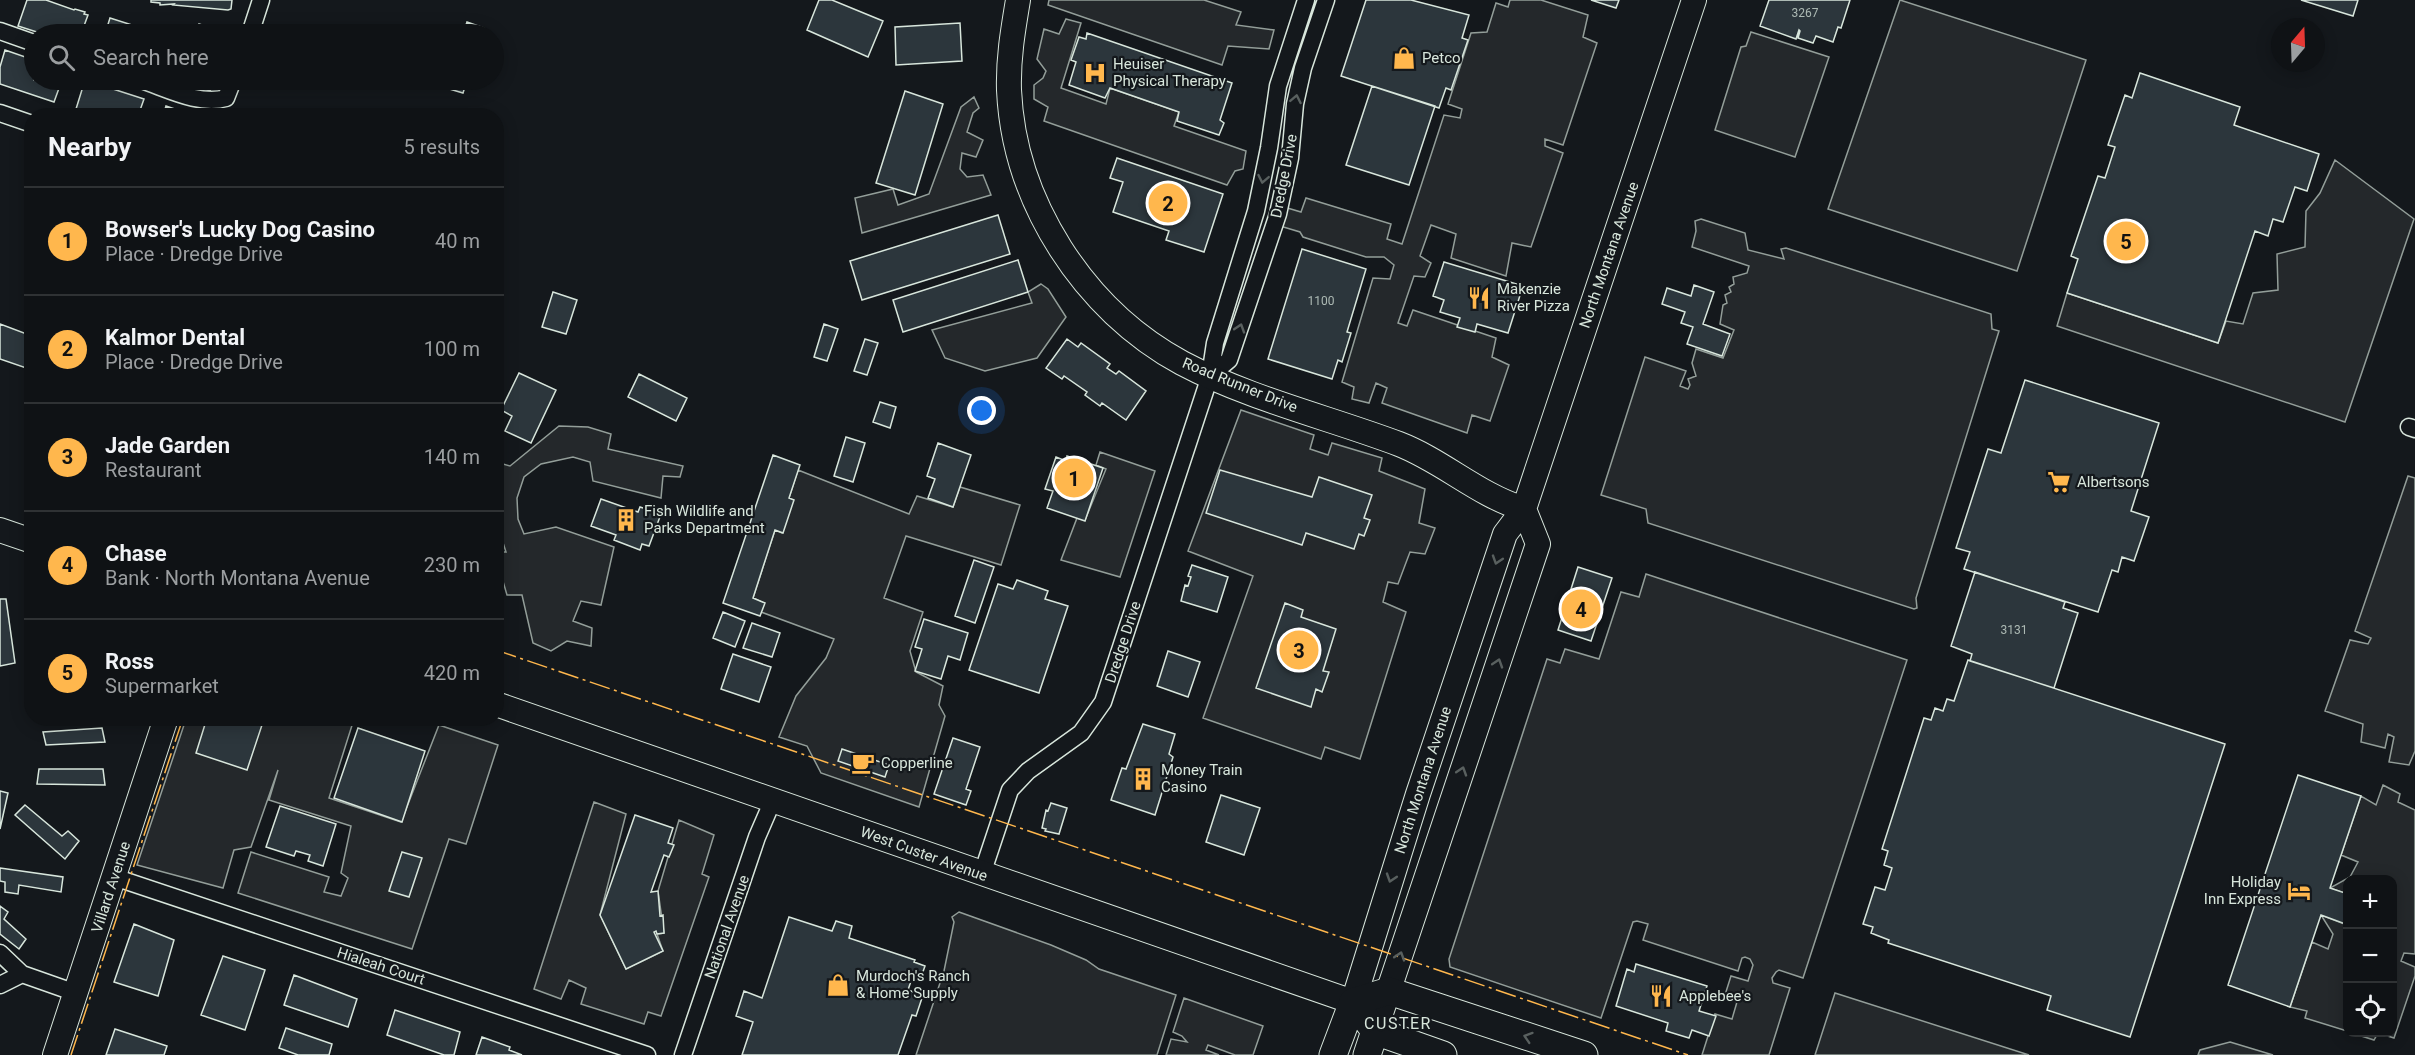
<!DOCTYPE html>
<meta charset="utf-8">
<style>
body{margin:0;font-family:Roboto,sans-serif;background:#1d2022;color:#f1f3f6}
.controls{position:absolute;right:18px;bottom:18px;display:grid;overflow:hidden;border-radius:12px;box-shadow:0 3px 15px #0003}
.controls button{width:54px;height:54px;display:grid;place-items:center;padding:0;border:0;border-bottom:2px solid #2f3234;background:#0f1215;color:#f1f3f6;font:30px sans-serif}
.compass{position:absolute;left:2271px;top:18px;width:54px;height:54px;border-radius:50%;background:#0f1215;box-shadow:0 3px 15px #0003;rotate:19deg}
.you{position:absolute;left:982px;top:411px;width:21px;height:21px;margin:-15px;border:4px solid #fff;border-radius:50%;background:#1a73e8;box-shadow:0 0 0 9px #1a73e833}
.badge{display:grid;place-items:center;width:39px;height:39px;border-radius:50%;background:#ffb74d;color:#111;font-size:20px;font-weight:700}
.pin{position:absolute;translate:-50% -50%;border:3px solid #fff;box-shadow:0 2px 6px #0006}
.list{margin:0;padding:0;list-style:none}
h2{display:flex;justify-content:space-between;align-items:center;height:78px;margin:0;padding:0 24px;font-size:26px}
h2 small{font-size:20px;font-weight:400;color:#9b9ea0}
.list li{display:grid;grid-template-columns:39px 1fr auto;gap:18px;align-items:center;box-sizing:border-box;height:108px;padding:0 24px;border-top:2px solid #2f3234}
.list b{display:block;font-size:22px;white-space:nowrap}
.list p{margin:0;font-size:20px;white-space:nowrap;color:#9b9ea0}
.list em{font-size:20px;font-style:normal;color:#9b9ea0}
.icon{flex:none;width:33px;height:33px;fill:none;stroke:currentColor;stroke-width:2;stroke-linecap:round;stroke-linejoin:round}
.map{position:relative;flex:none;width:2415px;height:1055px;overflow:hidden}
.search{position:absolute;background:#0f1215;box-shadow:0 3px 15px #0003;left:24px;top:24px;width:480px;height:66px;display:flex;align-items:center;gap:15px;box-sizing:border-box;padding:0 21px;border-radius:33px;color:#9b9ea0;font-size:22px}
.panel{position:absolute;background:#0f1215;box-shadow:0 3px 15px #0003;left:24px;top:108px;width:480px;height:618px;border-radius:24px}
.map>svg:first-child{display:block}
</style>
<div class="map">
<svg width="2415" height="1055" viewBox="0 0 2415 1055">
<rect width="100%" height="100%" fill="#14181c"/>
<path fill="#24282b" stroke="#939e99" stroke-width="1.5" d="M1049,0H1204L1241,12L1236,25L1274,30L1269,49L1228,46L1222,65L1048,5Z
M1510,0H1541L1588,15L1583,37L1597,43L1563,145L1545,139V146L1563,153L1531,247L1512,243L1506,276L1451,258L1456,234L1431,225L1420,256L1431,263L1425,277L1414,276L1398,323L1407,326L1413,310L1496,338L1492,357L1509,365L1490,421L1472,415L1467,433L1382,403L1387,388L1376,383L1369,403L1352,399L1354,387L1342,382L1373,278L1390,279L1394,265L1384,257H1366L1303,237L1300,232L1280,226L1284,207L1301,212L1306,198L1391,224L1387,239L1402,244L1444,115L1460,118L1462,109L1448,104L1471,33L1487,32L1496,3L1508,7Z
M1900,0L2086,60L2017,271L1828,209Z
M1066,19L1081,23L1061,88L1106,104L1110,88L1179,112L1174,126L1246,151L1243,169L1235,171L1227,185L1044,121L1048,107L1034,99V85L1043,78L1046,71L1037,59L1044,29L1059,34Z
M1751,32L1829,57L1795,157L1715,130L1741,47L1746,46Z
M974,97L979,108L973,113L967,132L983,140L976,157L962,153L960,169L967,177L983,175L991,195L862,233L855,198L893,189L898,205L929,194L961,107Z
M2335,160L2414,219L2345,422L2057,326L2067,293L2218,343L2226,321L2243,324L2253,293L2278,290L2277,254L2305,247L2306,211L2320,193Z
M1701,219L1745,233L1748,250L1784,259L1781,249L1786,248L1991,314L1992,329L1999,331L1916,598L1917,608L1914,609L1648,523L1646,509L1601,495L1645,357L1686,371L1680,386L1688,389L1690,385L1688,379L1696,376L1692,363L1696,349L1723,358L1734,330L1720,324L1723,305L1727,303L1725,295L1731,292L1729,287L1734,284L1733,277L1747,273L1749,266L1692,247L1696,231L1695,221Z
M1041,284L1048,289L1066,317L1037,358L985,371L945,358L932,330L1032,303L1028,292Z
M1241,410L1314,435L1310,449L1328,455L1332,443L1382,458L1379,471L1425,489L1419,523L1435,528L1425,554L1410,552L1398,584L1388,582L1383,602L1406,612L1360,759L1325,747L1321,759L1203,718L1253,576L1188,551Z
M559,426L588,427L611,434L608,449L683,466L680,477L663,476L661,498L593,481L590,462L573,457L541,464L524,477L517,498L518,519L524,534L556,527L614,547L601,605L581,601L573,621L592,628L591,646L567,641L551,651L533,643L522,595H507L497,561V552H506L497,524L496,462L510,466Z
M1100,452L1155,471L1120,577L1061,560L1077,518L1085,520L1106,469L1096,465Z
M798,470L909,514L917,496L953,507L960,487L1020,505L1001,565L906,536L884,598L923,612L910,651L916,672L943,686L939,705L945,716L919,807L821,773L807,746L779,737L796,696L826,658L834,639L761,612L764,603L753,598L775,530L782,533L789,498Z
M2408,476L2415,478V751L2409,765L2389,762L2394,737L2388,734L2385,748L2361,742L2363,724L2325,711L2350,640L2368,644L2371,638L2355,631Z
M1646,574L1907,660L1803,978L1779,970L1776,972L1772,978L1773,983L1790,988L1769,1055H1702L1715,1014L1732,1019L1737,1002L1724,998L1731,976L1748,981L1753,965L1750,959L1745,957L1742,958L1738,971L1643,940L1648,924L1637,921L1633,922L1601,1018L1450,967L1449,959L1547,659L1560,663L1565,649L1599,659L1621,592L1639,597Z
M186,719H354L329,798L401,822L439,725L498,745L466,844L449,839L412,949L238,893L251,852L329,877L324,892L341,896L348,878L341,873L351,826L269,800L278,770L251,847L234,850L223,888L137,865Z
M2383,785L2400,794L2398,802L2415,810V954L2404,953L2401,961L2415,967V976L2394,1038L2378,1033L2374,1040L2352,1033L2392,1032V880H2348L2347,894L2330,888L2350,877L2358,862L2341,855L2361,796L2376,805Z
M594,802L626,814L600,915L626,969L663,951L657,934L664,933L658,891L679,820L714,835L702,874L709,877L661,1016L648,1012L644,1024L581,1004L586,988L569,980L561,999L534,989Z
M959,912L1051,945L1086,960L1099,969L1176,995L1157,1055H916L944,971L954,922L952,917Z
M2321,915L2347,925V1031L2305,1018L2307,1011L2290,1007L2312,942L2328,949L2333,934Z
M1835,993L2029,1055H1815Z
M1184,998L1263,1026L1253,1055H1235L1208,1045L1206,1050L1219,1055H1166L1171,1039L1187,1042L1182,1036L1173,1032Z
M2230,1042L2273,1055H2198L2200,1050Z"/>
<path fill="#2c363c" stroke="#d8e6dc" stroke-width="1.5" d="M27,0H46L74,10L75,9L85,12L84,14L88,15L81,34H43L18,26Z
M151,0H232L231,9L228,10L173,5L174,4L160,5V3L151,2Z
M819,0H832L883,21L868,57L807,30Z
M1366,0H1411L1469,15L1462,38L1468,40L1451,90L1446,88L1439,108L1341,76Z
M1591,0H1619L1616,8Z
M1769,0H1850L1841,28L1838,27L1833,42L1816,36L1813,43L1798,38L1800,31L1799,30L1796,39L1760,26Z
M2301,0H2358L2353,16Z
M110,18L148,30L147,31L155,34L156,32L162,34H105Z
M467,22L484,28L482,34H463Z
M960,23L962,61L896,65L895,27Z
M199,24L231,34H194Z
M1087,33L1232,83L1220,120L1224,123L1219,135L1177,121L1179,112L1110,88L1105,98L1069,85L1076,62L1071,60L1079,37L1086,39Z
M5,50L34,60V80H62L54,102L0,84V67Z
M2140,73L2240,107L2234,125L2319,154L2307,191L2295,187L2283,222L2273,219L2268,236L2255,231L2218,343L2067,293L2078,259L2071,256L2098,176L2105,178L2115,147L2108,145L2125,95L2132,98Z
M85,80L144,99L138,116H96L76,109Z
M181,80H215L210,91Z
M449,80H467L463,93L446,88Z
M1372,86L1435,106L1409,185L1346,165Z
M905,91L943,104L915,195L876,183Z
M166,106L195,116H163Z
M1117,158L1223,194L1204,252L1166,240L1169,231L1113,212L1123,182L1110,178Z
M998,215L1010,254L862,300L850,261Z
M1302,249L1366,269L1347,332L1351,333L1342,362L1338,360L1332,379L1268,359Z
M1018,260L1028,292L903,332L893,300Z
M1444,262L1523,286L1508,333L1477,324L1475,332L1457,327L1460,318L1440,312L1444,300L1433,296Z
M1694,285L1714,292L1703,324L1730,334L1722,356L1687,344L1693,327L1681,323L1685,312L1662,304L1667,288L1691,296Z
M553,292L577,300L566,334L542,327Z
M0,324L32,336V370L0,359Z
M824,324L838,329L827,361L814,357Z
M865,339L878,343L867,375L854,371Z
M1067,339L1078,347L1081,343L1110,364L1107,368L1116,374L1119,371L1146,391L1126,420L1102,403L1100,406L1085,395L1087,392L1064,376L1062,379L1046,368Z
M519,373L556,390L531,443L505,431L512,416L501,410Z
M639,374L687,398L676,421L628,397Z
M2025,380L2159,423L2131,511L2149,517L2134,561L2122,557L2118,572L2112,570L2098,612L1964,569L1970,552L1956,548L1988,449L2001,453Z
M880,402L896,407L890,428L873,422Z
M846,437L865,443L853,482L834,476Z
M938,443L971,455L953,507L928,498L935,479L927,476Z
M773,455L800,465L789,498L794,500L783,533L775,530L753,598L765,603L760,616L723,603Z
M1067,456L1103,468L1085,521L1047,508L1053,491L1045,489L1056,457L1066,461Z
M1220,470L1312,497L1319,477L1372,495L1364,518L1370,520L1364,536L1359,534L1354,549L1306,533L1302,545L1206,513Z
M601,499L638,512L640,507L661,514L649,546L642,544L640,550L614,540L616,535L591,526Z
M974,560L994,567L975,623L955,616Z
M1192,565L1228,577L1217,612L1181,601L1185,585L1188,586L1191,577L1188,576Z
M1578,567L1612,578L1591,641L1558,630Z
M1975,572L2065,602L2063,608L2078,613L2054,688L1970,661L1972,654L1951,646Z
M1017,580L1048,591L1045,599L1068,606L1039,693L969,670L998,584L1013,589Z
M0,599H6L15,663L0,666Z
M1285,603L1303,610L1301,617L1336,629L1323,671L1329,672L1322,692L1316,689L1311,707L1256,688Z
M723,612L745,621L735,647L713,638Z
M924,619L968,633L960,660L948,656L941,679L915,671L922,649L915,647Z
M752,623L780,633L772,657L743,648Z
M1168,651L1200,662L1188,697L1157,686Z
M733,654L771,667L759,702L721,689Z
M1968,660L2225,744L2130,1037L2047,1010L2051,996L1888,943L1889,940L1871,933L1873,927L1863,924L1875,887L1885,890L1892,868L1884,865L1888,851L1882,849L1924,718L1931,720L1935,708L1943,711L1947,699L1954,701Z
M207,718H243L262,725L247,770L196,753Z
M1143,724L1175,734L1169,754L1173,757L1155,815L1111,800L1122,768L1126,769Z
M102,728L105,742L46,745L43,732Z
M358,728L425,751L402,822L334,798Z
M953,738L980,747L966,789L971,791L966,805L934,794Z
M842,749L889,765L885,777L838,761Z
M39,769H103L105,785L37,784Z
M2298,775L2361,796L2330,888L2348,894V925L2321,915L2290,1007L2228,985Z
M0,791L8,793L0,829Z
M1221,795L1260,808L1244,855L1206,842Z
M1051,803L1067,808L1059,834L1045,831L1046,829L1042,828L1046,810L1048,811Z
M25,805L62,836L68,831L79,841L65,859L15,815Z
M280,806L336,824L323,866L308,861L310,855L296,851L294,856L266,847Z
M635,815L673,828L668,843L674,845L669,857L664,855L651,892L658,891L660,916L663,915L664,933L657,934L656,931L654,932L663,951L626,969L600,915Z
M402,852L422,858L409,897L389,891Z
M0,868L63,877L61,892L19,885L18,894L5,892V882L0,881Z
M0,906L8,912L4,919L26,939L19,949L0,934Z
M789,917L832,931L836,921L852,926L849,938L915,960L914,962L925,966L920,980L912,978L908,990L923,995L916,1016L912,1015L898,1055H742L753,1022L736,1016L744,991L762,998Z
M134,924L174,940L158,996L114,982Z
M223,956L265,970L245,1030L201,1015Z
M1636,964L1707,986L1699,1011L1716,1016L1709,1036L1692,1030L1689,1038L1666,1031L1668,1023L1616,1006L1627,969L1634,972Z
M294,975L357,999L348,1027L284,1005Z
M395,1010L460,1032L454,1055H444L387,1035Z
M286,1028L332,1044L329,1055H298L279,1048Z
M115,1029L167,1046L164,1055H106Z
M482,1037L510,1047L509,1050L522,1055H476Z"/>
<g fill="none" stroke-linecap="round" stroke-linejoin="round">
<g stroke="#d8e6dc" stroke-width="19">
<path id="street" d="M0,31L34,43
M250,34L261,0
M141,80C166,88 199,106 226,98L233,80
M0,113L32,124
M1210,376L1229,360L1278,214L1290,158L1295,104L1303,68L1326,0
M2409,427L2415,429
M982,874L1010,790L1028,771L1081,733L1103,702L1210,376L1215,343L1256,211L1269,148L1278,86L1306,0
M114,877L647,1055
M0,953L22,974
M0,985L22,974L76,993
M683,1055L757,837L773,800"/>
</g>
<g stroke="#d8e6dc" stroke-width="26">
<path id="secondary" d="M1018,0C1013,30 1008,59 1009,90C1014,202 1084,310 1182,363C1250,399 1327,417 1399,444C1443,461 1478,495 1524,509
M0,530L32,541
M496,704L1353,1002L1418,794L1505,534L1524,509L1694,0
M1375,1031L1538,544L1524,509
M55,1055L166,718"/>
</g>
<g stroke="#d8e6dc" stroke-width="29">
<path id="primary" d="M1353,1002L1389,991L1584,1055
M1353,1002L1375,1031L1443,1055
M1333,1055L1353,1002
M1367,1055L1375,1031"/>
</g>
<use href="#street" stroke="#14181c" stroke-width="16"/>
<use href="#secondary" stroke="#14181c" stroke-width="24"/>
<use href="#primary" stroke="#14181c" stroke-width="27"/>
<path stroke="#ffb74d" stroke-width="1.5" stroke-dasharray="21 4.5 3 4.5" stroke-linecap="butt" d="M496,650L1688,1055
M71,1055L183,718"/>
</g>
<defs><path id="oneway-chevron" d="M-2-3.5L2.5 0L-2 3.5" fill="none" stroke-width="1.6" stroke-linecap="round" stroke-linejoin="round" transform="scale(1.5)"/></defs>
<g stroke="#59605f">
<use href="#oneway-chevron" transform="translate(1296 99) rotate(-79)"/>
<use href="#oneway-chevron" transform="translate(1263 179) rotate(101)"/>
<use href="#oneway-chevron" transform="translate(1240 328) rotate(-72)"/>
<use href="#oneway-chevron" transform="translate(1497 560) rotate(108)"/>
<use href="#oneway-chevron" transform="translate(1498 663) rotate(-72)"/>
<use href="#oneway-chevron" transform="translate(1462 771) rotate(-72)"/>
<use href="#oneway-chevron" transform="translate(1391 878) rotate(108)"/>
<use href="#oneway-chevron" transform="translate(1400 956) rotate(-72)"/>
<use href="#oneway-chevron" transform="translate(1528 1037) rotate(-162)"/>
</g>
<defs>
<g id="shop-bare" transform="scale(1.8)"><path d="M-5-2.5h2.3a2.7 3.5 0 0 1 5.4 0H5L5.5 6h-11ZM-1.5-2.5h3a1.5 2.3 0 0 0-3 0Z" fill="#ffb74d" stroke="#14181c" stroke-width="2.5" paint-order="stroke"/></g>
<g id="hospital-bare" transform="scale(1.8)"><path d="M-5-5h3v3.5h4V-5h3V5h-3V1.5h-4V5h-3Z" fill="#ffb74d" stroke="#14181c" stroke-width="2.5" paint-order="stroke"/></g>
<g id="restaurant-bare" transform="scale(1.8)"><path d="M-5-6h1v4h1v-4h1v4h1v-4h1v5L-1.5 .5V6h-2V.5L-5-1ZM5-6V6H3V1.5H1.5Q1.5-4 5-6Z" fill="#ffb74d" stroke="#14181c" stroke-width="2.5" paint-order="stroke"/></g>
<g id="supermarket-bare" transform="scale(1.8)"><path d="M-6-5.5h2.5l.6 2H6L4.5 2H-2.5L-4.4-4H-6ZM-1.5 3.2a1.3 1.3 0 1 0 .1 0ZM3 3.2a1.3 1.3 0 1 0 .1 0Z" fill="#ffb74d" stroke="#14181c" stroke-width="2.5" paint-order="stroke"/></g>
<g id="building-bare" transform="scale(1.8)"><path d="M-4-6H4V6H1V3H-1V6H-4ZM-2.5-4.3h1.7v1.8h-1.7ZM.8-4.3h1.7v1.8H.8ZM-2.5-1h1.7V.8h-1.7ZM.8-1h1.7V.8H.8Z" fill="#ffb74d" stroke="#14181c" stroke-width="2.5" paint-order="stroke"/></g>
<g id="cafe-bare" transform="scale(1.8)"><path d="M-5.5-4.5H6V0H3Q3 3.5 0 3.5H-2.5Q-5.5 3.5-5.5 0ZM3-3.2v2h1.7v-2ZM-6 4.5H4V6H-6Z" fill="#ffb74d" stroke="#14181c" stroke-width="2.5" paint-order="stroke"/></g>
<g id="hotel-bare" transform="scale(1.8)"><path d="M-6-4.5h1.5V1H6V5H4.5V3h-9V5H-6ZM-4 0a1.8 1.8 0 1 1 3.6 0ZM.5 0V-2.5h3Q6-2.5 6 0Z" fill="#ffb74d" stroke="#14181c" stroke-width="2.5" paint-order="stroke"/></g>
</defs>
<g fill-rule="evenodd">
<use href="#shop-bare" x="1404" y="58"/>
<use href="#hospital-bare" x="1095" y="73"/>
<use href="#restaurant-bare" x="1479" y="298"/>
<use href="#supermarket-bare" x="2059" y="482"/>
<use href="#building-bare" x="626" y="520"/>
<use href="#cafe-bare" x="863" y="763"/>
<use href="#building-bare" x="1143" y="779"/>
<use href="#hotel-bare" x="2299" y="891"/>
<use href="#shop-bare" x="838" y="985"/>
<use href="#restaurant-bare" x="1661" y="996"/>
</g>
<g text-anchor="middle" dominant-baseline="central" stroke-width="4.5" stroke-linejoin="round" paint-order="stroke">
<g font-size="12" fill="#adbab4">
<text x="1805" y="13">3267</text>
<text x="1321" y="301">1100</text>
<text x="2014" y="630">3131</text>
</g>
<g font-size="15" fill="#d8e6dc" stroke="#14181c" text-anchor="start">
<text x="1422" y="58">Petco</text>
<text x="1113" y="64">Heuiser<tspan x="1113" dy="17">Physical Therapy</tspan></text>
<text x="1497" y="289">Makenzie<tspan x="1497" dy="17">River Pizza</tspan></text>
<text x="2077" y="482">Albertsons</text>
<text x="644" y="511">Fish Wildlife and<tspan x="644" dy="17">Parks Department</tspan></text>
<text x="881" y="763">Copperline</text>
<text x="1161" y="770">Money Train<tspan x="1161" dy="17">Casino</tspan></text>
<text x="2281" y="882" text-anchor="end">Holiday<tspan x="2281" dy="17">Inn Express</tspan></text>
<text x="856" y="976">Murdoch's Ranch<tspan x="856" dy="17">&amp; Home Supply</tspan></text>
<text x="1679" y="996">Applebee's</text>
</g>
<g font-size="15" fill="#d8e6dc" stroke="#14181c">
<text transform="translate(1284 176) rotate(-79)">Dredge Drive</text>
<text transform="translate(1609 255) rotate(-71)">North Montana Avenue</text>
<text transform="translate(1240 385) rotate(22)">Road Runner Drive</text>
<text transform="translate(1123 642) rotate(-72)">Dredge Drive</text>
<text transform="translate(1423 780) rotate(-72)">North Montana Avenue</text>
<text transform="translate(924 854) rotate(20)">West Custer Avenue</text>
<text transform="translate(111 887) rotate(-72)">Villard Avenue</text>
<text transform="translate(727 927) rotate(-71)">National Avenue</text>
<text transform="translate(381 966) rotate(18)">Hialeah Court</text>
</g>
<g font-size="16" letter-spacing="1.5" fill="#d8e6dc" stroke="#14181c">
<text x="1398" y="1023">CUSTER</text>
</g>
</g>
</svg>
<div class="controls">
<button>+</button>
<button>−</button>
<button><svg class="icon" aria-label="locate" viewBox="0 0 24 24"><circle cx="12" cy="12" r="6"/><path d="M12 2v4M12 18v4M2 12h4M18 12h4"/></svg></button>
</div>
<svg class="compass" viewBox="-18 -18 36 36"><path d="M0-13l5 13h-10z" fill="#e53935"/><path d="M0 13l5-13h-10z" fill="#9b9ea0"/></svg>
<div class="you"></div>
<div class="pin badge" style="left:1074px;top:478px">1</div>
<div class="pin badge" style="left:1168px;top:203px">2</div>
<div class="pin badge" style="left:1299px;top:650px">3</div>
<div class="pin badge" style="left:1581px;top:609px">4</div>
<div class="pin badge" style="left:2126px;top:241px">5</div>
<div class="search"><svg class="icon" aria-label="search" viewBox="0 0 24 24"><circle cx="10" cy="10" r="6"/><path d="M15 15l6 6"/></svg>Search here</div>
<section class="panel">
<h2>Nearby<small>5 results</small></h2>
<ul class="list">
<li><span class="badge">1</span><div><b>Bowser's Lucky Dog Casino</b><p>Place · Dredge Drive</p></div><em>40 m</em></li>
<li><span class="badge">2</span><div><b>Kalmor Dental</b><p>Place · Dredge Drive</p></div><em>100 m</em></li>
<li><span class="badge">3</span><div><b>Jade Garden</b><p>Restaurant</p></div><em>140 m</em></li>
<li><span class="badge">4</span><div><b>Chase</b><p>Bank · North Montana Avenue</p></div><em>230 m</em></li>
<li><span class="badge">5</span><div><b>Ross</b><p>Supermarket</p></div><em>420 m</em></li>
</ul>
</section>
</div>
